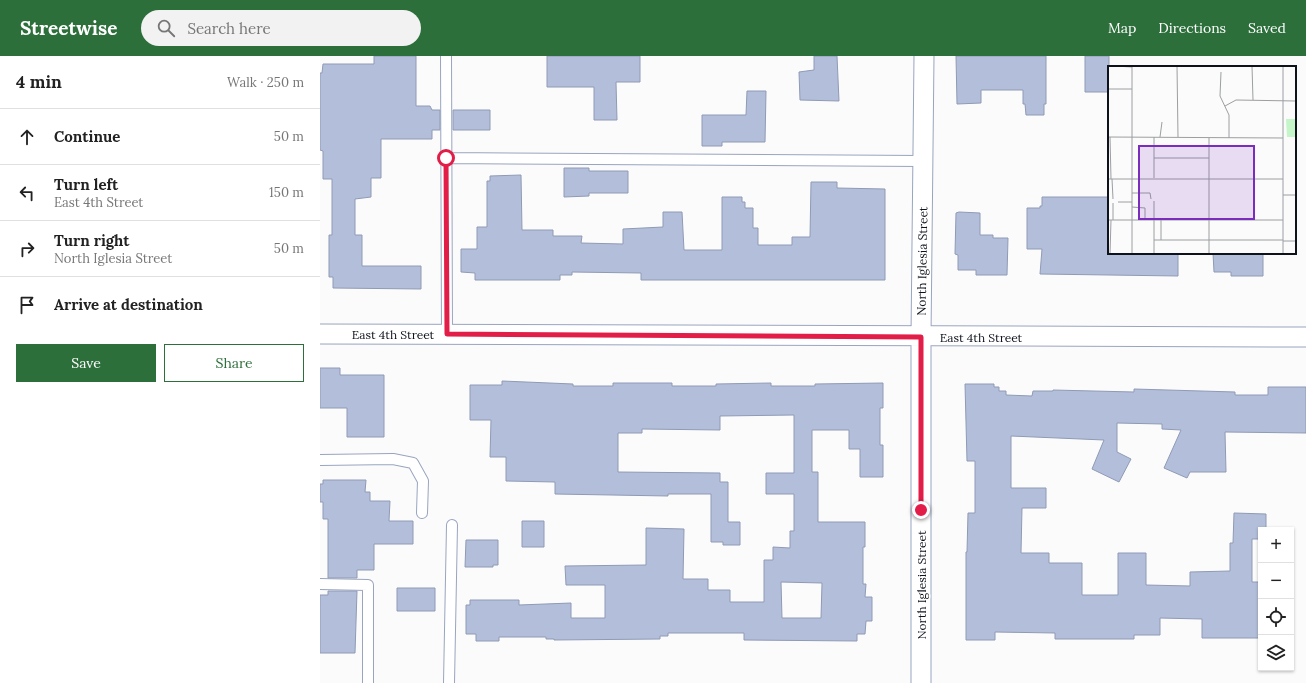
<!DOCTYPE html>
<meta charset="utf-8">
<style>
body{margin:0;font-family:Lora,serif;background:#f2f2f2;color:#222}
.controls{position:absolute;right:12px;bottom:12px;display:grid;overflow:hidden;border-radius:0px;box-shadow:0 1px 3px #0004}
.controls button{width:36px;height:36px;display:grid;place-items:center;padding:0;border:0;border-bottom:1px solid #e0e0e0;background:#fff;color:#222;font:20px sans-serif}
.stop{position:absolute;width:12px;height:12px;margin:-9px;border:3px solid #e11d48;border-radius:50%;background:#fff}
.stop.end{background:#e11d48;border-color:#fff;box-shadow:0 1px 4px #0008}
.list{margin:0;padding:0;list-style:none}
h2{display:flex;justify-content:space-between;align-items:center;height:52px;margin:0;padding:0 16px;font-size:17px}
h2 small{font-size:13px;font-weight:400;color:#767676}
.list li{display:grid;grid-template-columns:26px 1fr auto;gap:12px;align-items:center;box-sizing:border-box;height:56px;padding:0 16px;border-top:1px solid #e0e0e0}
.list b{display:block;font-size:15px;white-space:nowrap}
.list p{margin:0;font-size:13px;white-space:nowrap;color:#767676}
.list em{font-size:13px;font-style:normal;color:#767676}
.actions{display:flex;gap:8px;padding:12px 16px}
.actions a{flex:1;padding:9px 0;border:1px solid #2c6f3a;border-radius:0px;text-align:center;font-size:14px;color:#2c6f3a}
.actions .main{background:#2c6f3a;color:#fff}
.icon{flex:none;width:22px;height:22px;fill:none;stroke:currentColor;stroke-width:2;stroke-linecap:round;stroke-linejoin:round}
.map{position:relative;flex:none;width:986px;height:627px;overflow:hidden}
header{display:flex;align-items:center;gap:24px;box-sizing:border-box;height:56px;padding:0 20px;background:#2c6f3a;color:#fff}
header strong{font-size:19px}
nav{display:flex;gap:22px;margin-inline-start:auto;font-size:14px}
.search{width:280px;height:36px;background:#f2f2f2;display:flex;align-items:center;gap:10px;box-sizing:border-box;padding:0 14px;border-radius:22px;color:#767676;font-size:15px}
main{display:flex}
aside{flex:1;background:#fff}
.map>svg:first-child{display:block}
</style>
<header>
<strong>Streetwise</strong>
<div class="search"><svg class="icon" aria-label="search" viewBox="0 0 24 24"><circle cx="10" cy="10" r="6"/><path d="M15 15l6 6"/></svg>Search here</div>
<nav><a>Map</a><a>Directions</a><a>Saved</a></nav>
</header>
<main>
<aside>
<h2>4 min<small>Walk · 250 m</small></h2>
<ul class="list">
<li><svg class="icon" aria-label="ahead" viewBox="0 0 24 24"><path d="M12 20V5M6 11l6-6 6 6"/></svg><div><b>Continue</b></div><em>50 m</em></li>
<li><svg class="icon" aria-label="left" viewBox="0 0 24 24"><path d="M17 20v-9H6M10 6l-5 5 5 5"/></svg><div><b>Turn left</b><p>East 4th Street</p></div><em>150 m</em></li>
<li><svg class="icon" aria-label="right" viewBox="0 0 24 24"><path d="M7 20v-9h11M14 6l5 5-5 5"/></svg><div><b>Turn right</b><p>North Iglesia Street</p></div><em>50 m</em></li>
<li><svg class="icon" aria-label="arrive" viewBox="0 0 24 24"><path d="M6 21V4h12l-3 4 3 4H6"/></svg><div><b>Arrive at destination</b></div></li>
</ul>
<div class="actions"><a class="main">Save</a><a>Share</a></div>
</aside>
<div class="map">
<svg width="986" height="627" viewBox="0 0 986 627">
<rect width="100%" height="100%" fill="#fbfbfb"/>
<path fill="#b3beda" stroke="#8f9ab5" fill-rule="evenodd" d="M54,0H96V50H110L112,54H120V74H112V83H61V122H51V141L35,143V179H42V210H101V233L13,232V221H9V179H12V123H3V95L0,94V17H2L3,8H54Z
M227,0H320V26H296L297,64H274V31H227Z
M494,0H517L519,45L480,44L479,16L494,14Z
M636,0H726V48H724V59H706L705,48H703V34H661V47L637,48Z
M765,0H789V36H765Z
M427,35H446L445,86H402V90H382V59H426Z
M133,54H170V74H133Z
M244,112H269V115H308V137H269V140L244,141Z
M201,119L202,174H233V180H262L261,187L303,188V173L343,171V156H362L364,194H402V141H422V146H425V152H433V172H438V189H472V181H490L491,126H517V132L565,133V224H321V217L252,216V219H240V224H155V217L141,216V193H157V171H167V125H170V120Z
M722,141H789V197H858V220L720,218L722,193H707V152H720V150H722Z
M639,156L660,157V179H673V182H688L687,219H656V214H638V199L635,198L636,157Z
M893,197H943V220H911V216H894Z
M0,312H20V319H64V381H27V352H0Z
M182,325L253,328V330H293V327H352V330H396V328L451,327V330H495V328L563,327V352H560V389H563V421H540V393H529V374H492V416H498V466H545V491H543V528H546L545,541H552V565H546L545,578H537V585L424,584V577H348V580H340V583L234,584V583H226V581H179V585H156V578H146V549H150V544H199V549L251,547V562H285V529H246L245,510L326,509V472L364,473L363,523H388V534H410V546H444V504H453V491L470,492V475H474V438H446V417H474V359L400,360V374L322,373V377H298V416L400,417V426H408V466H420V489H403V486H391V438H348V440L235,438V426L186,425V401H170L171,364H150V329H182ZM461,526L502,527L501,562H462Z
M645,328H674V331H679V335H686V339L712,340L713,335H733V334L814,336V333L915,336V339H948V331H986V377L905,376L906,416H870L867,422L844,412L861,374L842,373V368L797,367V396L811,403L799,426L772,413L784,384L691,380V432H726V452H702L701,497H729V507H762V539H798V497H826V529L870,530V516L910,515V487H913L914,457L946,458V474H941V483H932V526H941V582H882V563L840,562V579H814V583H735V577L675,576V584H646V496H647L648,457H655V405H647Z
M3,424H46L45,436H50V445H70L69,465H93V488H54V514H37V522H8V463H3V446H0V428H3Z
M202,465H224V491H202Z
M146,484H178V509H173V511H145Z
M77,532H115V555H77Z
M8,535H37L35,597H0V539H8Z"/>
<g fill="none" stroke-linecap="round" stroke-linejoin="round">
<g stroke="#99a4bf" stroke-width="12">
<path id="lane" d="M126,0L127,278
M126,102L603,105
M0,404L73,403L93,407L103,425L102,457
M0,528L48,529V627
M129,627L132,469"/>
</g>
<g stroke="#99a4bf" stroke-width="21">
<path id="street" d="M0,278L986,281
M601,627V281L604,0"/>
</g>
<use href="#lane" stroke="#fff" stroke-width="10"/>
<use href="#street" stroke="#fff" stroke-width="19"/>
</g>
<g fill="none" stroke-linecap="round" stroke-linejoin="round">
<path stroke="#e11d48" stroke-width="5" d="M126,102L127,278L601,281V454"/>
</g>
<g text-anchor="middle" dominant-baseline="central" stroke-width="3" stroke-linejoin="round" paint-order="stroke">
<g font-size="12" fill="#0e121b" stroke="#fff">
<text transform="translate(602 205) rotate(-89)">North Iglesia Street</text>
<text x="73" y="278">East 4th Street</text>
<text x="661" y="281">East 4th Street</text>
<text transform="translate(601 529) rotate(-90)">North Iglesia Street</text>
</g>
</g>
<g transform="translate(788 10)">
<rect width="188" height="188" fill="#fbfbfb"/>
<path d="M178,53H188V71H179Z" fill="#c5f6ca"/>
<path fill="none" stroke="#9c9ea1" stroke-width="1" d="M7,0L24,1M69,0L70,71M144,0L145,34M175,0V188M113,6L112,30L121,49V72M0,23H24M117,40L128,34L188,35M0,71L175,72M2,71L3,113M46,71V112M52,71L54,56M46,92H101M0,113H175M4,113L5,133M24,127H42L43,133M175,129H188M10,136H24M5,137V154M24,141L37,142V154M0,154H175M46,174H175M53,174V154M175,175H188M2,188L3,154M24,188V0M46,188V135M101,188V72"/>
<path fill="#7b2cbf" fill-opacity="0.15" stroke="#7b2cbf" stroke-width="2" d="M31,80H146V153H31Z"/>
<rect width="188" height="188" fill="none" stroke="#0e121b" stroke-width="2"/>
</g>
</svg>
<div class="controls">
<button>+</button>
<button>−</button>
<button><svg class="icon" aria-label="locate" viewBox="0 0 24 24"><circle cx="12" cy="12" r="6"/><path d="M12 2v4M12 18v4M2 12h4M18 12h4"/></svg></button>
<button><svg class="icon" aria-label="layers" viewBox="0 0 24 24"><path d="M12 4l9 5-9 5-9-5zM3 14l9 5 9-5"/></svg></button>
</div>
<div class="stop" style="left:126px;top:102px"></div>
<div class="stop end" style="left:601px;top:454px"></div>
</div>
</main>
